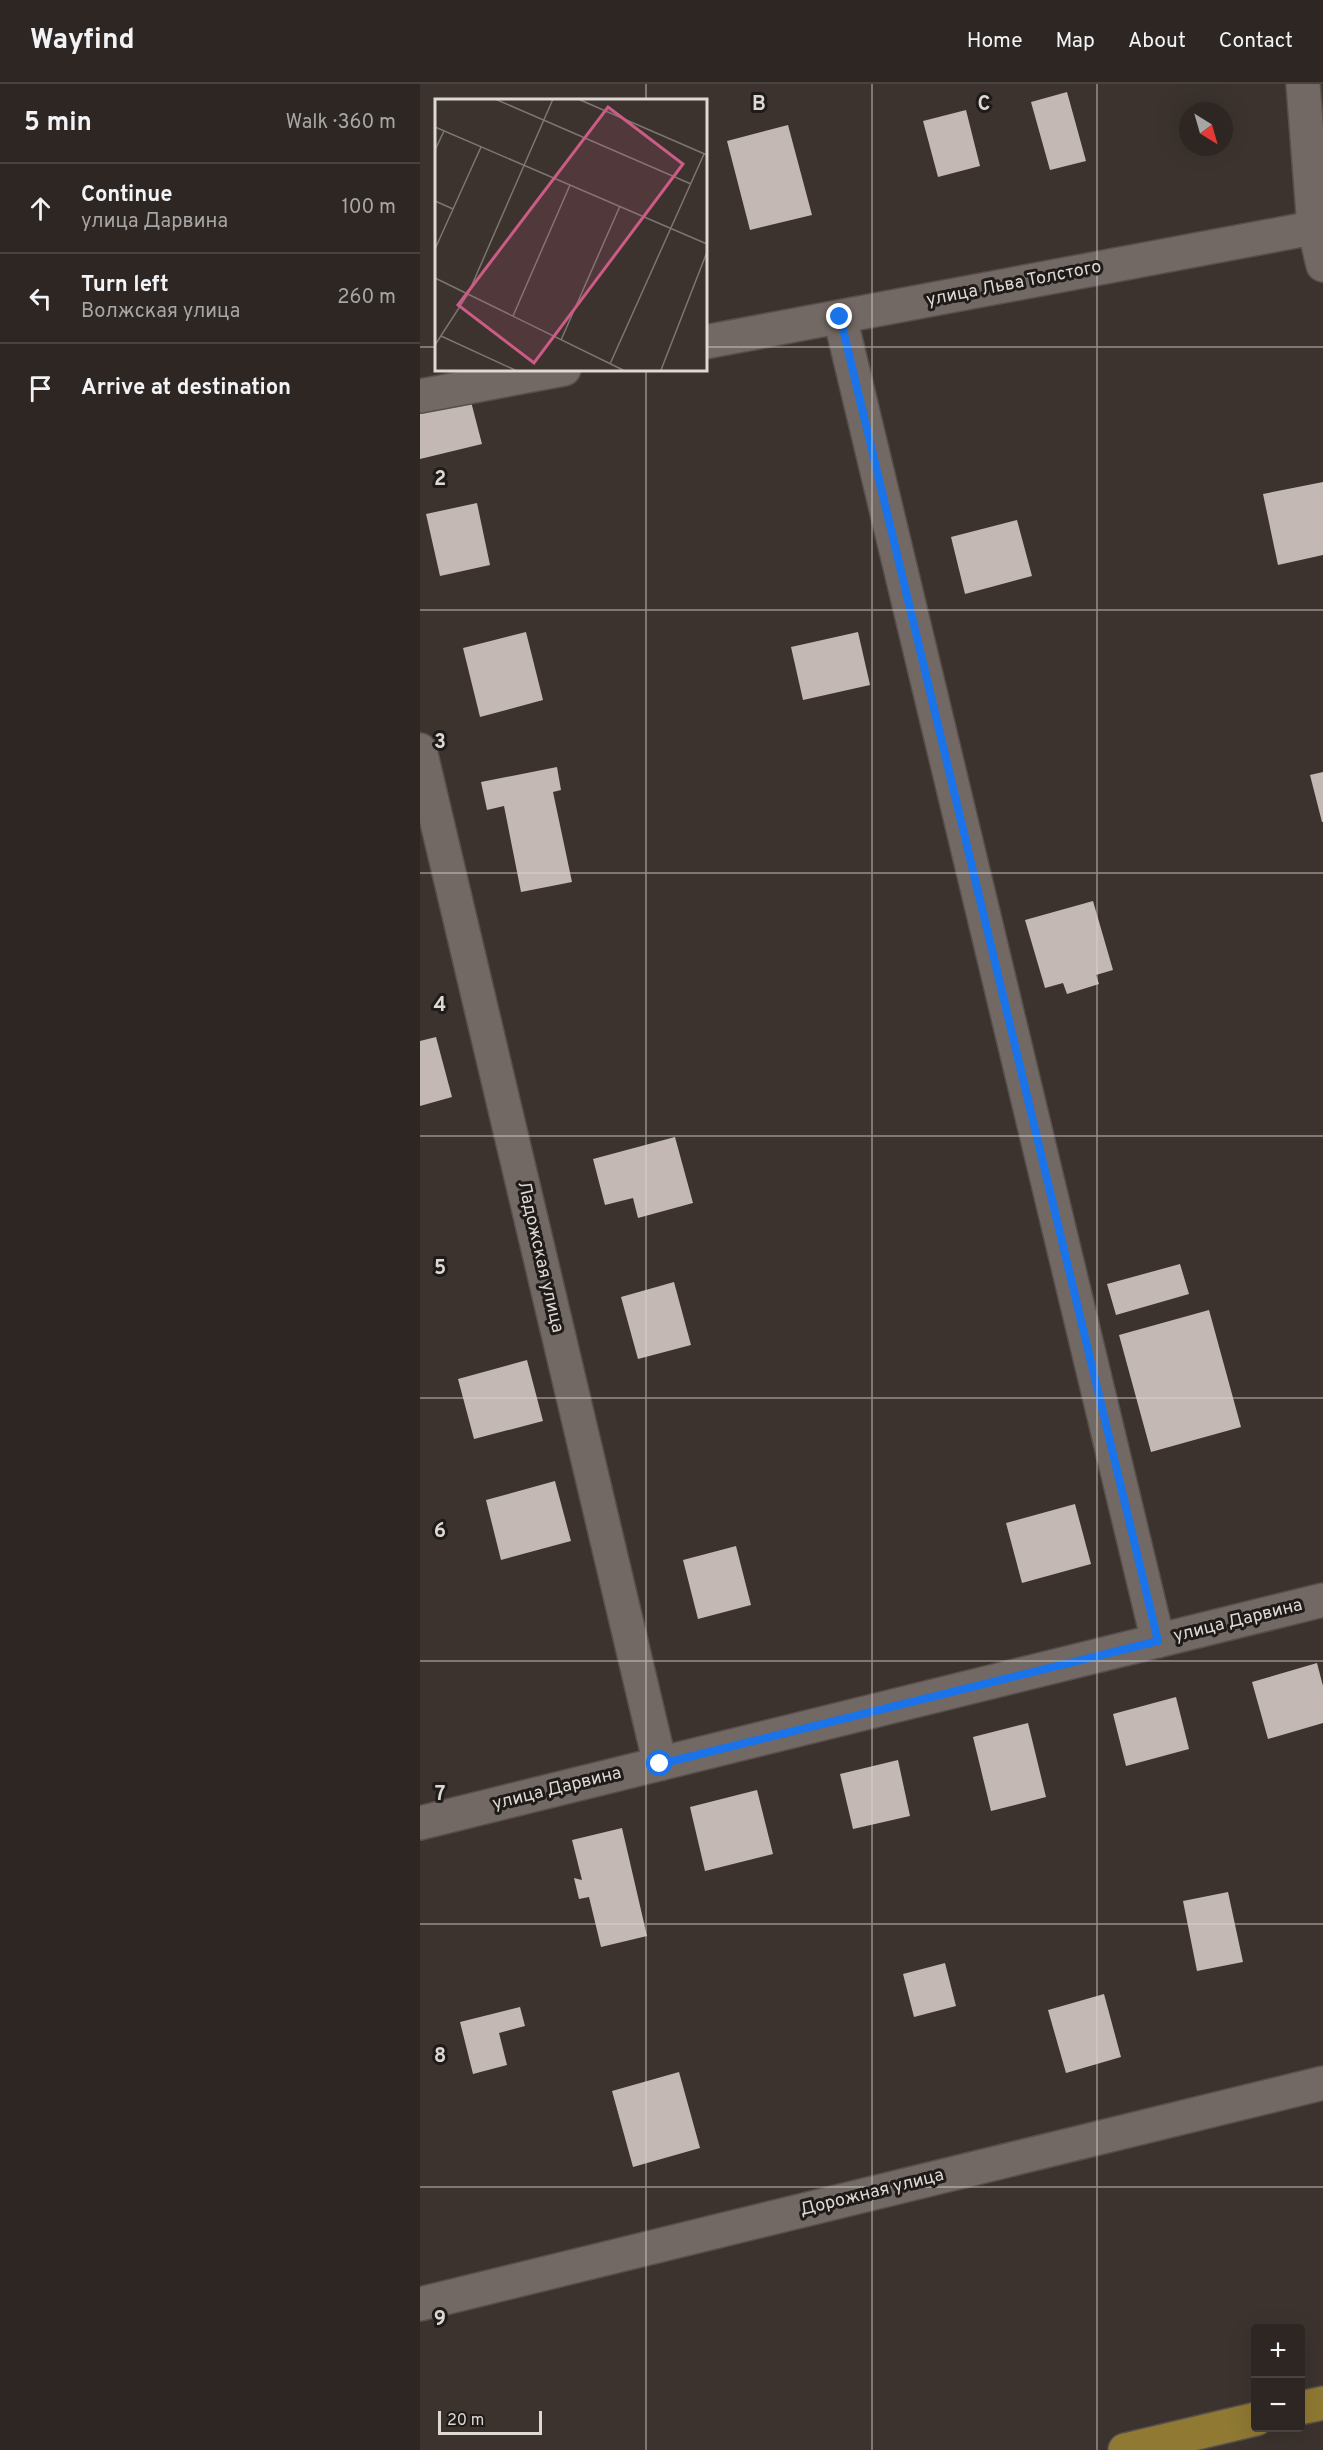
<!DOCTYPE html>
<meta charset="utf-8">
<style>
body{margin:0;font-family:Overpass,sans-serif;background:#352e2a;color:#f1f3f6}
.controls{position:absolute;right:18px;bottom:18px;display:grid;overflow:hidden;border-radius:6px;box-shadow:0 6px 24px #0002}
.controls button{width:54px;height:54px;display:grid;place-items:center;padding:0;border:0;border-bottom:2px solid #484340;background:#2d2622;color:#f1f3f6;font:30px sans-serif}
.compass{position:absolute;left:759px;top:18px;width:54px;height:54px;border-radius:50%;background:#2d2622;box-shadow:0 6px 24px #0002;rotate:143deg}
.scale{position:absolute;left:18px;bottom:15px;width:104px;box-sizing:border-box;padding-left:6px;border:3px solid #ded8d5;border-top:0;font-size:16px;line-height:21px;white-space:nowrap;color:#ded8d5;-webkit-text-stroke:4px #1f1b19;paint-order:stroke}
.stop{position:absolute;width:18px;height:18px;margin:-14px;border:4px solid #1a73e8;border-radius:50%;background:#fff}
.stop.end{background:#1a73e8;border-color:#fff;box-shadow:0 2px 6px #0008}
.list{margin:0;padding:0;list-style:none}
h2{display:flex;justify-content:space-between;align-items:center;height:78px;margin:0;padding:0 24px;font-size:26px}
h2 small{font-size:20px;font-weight:400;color:#a7a5a5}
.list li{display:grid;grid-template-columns:39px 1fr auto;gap:18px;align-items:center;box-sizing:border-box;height:90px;padding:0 24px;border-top:2px solid #484340}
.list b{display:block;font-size:22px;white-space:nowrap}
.list p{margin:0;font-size:20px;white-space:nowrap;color:#a7a5a5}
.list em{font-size:20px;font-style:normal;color:#a7a5a5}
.icon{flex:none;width:33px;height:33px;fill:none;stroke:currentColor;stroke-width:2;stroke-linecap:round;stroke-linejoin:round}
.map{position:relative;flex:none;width:903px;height:2366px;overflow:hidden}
header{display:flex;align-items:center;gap:36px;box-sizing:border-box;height:84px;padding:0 30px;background:#2d2622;border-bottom:2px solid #484340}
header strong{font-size:28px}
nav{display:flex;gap:33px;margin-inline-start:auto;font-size:21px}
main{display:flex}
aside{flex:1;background:#2d2622}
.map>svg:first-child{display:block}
</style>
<header>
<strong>Wayfind</strong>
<nav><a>Home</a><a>Map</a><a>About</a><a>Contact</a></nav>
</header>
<main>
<aside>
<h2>5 min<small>Walk · 360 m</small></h2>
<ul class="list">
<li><svg class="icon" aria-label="ahead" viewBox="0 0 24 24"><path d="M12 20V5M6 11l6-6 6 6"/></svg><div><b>Continue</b><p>улица Дарвина</p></div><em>100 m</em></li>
<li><svg class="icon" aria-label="left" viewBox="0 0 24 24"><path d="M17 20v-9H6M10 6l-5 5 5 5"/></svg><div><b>Turn left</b><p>Волжская улица</p></div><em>260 m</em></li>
<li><svg class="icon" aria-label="arrive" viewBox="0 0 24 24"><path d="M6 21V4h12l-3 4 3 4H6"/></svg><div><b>Arrive at destination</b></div></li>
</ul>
</aside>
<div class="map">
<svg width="903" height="2366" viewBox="0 0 903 2366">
<rect width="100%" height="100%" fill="#3c332e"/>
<path fill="#c4b8b4" d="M647,8L666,77L630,86L611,18Z
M546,26L560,82L518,93L503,37Z
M368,41L392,131L330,146L307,57Z
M48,306L62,360L0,375V318Z
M903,398V471L858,481L843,410Z
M57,419L70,481L20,492L6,430Z
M597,436L612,492L545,510L531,453Z
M106,548L123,616L60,633L43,564Z
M438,548L450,601L383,616L371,563Z
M137,683L141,706L133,708L152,798L101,808L84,722L67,726L61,698Z
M903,688V738H902L890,691Z
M673,817L693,886L676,891L679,900L647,910L643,899L625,904L605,836Z
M16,953L32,1013L0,1022V957Z
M255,1053L273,1119L218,1134L213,1114L185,1121L173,1075Z
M760,1180L769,1210L696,1231L687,1200Z
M254,1198L271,1261L218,1275L201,1213Z
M789,1226L821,1343L731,1368L699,1251Z
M107,1276L123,1337L54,1355L38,1295Z
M135,1397L151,1457L81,1476L66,1416Z
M655,1420L671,1480L602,1499L586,1439Z
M316,1462L331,1521L278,1535L263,1476Z
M897,1579L903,1602V1639L848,1655L832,1598Z
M756,1613L769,1665L706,1682L693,1630Z
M608,1639L626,1713L571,1727L553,1653Z
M478,1676L490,1732L433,1745L420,1690Z
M337,1706L353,1770L285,1787L270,1723Z
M202,1744L227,1852L181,1863L169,1813L159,1815L154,1794L162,1796L152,1756Z
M808,1808L823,1878L777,1887L763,1817Z
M525,1879L536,1922L494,1933L483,1890Z
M684,1910L701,1973L646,1989L628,1926Z
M100,1923L105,1942L79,1949L87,1981L53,1990L40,1938Z
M259,1988L280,2064L213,2083L192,2007Z"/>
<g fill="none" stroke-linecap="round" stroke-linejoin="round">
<g stroke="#574f4b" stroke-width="36">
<path id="street" d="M883,0L894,143L903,181
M420,233L738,1557
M285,258L903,142
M0,312L144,285
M0,666L240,1680
M0,1739L903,1516
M0,2220L903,1999"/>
</g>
<g stroke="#574f4b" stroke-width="36">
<path id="primary" d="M880,2324L903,2319
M705,2366L836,2335"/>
</g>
<use href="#street" stroke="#736964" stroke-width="33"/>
<use href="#primary" stroke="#8f7933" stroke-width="33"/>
</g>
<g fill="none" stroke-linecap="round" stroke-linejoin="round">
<path stroke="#1a73e8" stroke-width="8" d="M240,1680L738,1557L420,233"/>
</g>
<path fill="none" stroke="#ded8d5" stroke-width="1.5" stroke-opacity="0.55" d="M226,0V16M452,0V2366M677,0V2366M0,263H16M285,263H903M226,285V2366M0,526H903M0,789H903M0,1052H903M0,1314H903M0,1577H903M0,1840H903M0,2103H903"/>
<g text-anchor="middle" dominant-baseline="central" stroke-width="6" stroke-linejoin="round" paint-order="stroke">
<g font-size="18" fill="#ded8d5" stroke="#1f1b19">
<text transform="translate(594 200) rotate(-11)">улица Льва Толстого</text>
<text transform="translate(120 1173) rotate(77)">Ладожская улица</text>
<text transform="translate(818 1537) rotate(-14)">улица Дарвина</text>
<text transform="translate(137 1705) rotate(-14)">улица Дарвина</text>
<text transform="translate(452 2109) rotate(-14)">Дорожная улица</text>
</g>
</g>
<g transform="translate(15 15)">
<rect width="272" height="272" fill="#3c332e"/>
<path fill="none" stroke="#7d7571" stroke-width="1.5" d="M60,0L256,85M143,0L272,56M0,28L272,145M0,51L9,32M0,102L18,110M0,150L46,48M0,179L188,271M78,217L135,86M6,237L80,271M126,241L185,107M0,246L33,195L118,0M175,265L269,55M226,271L272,153"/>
<path fill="#cc5b86" fill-opacity="0.15" stroke="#cc5b86" stroke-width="3" d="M173,8L248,65L99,264L23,206Z"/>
<rect width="272" height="272" fill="none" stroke="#ded8d5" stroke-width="3"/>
</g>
<g font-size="20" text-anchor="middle" font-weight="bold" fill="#ded8d5" stroke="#1f1b19" stroke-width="6" stroke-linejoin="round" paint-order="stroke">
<text x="339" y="26">B</text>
<text x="564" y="26">C</text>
<text x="20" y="401">2</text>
<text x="20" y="664">3</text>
<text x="20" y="927">4</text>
<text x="20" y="1190">5</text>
<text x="20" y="1453">6</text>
<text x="20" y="1716">7</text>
<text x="20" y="1978">8</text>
<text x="20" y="2241">9</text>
</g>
</svg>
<div class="controls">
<button>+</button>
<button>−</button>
</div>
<svg class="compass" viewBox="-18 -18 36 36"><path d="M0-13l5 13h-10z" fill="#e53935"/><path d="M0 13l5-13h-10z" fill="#a7a5a5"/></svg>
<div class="scale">20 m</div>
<div class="stop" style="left:240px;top:1680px"></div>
<div class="stop end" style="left:420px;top:233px"></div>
</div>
</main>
